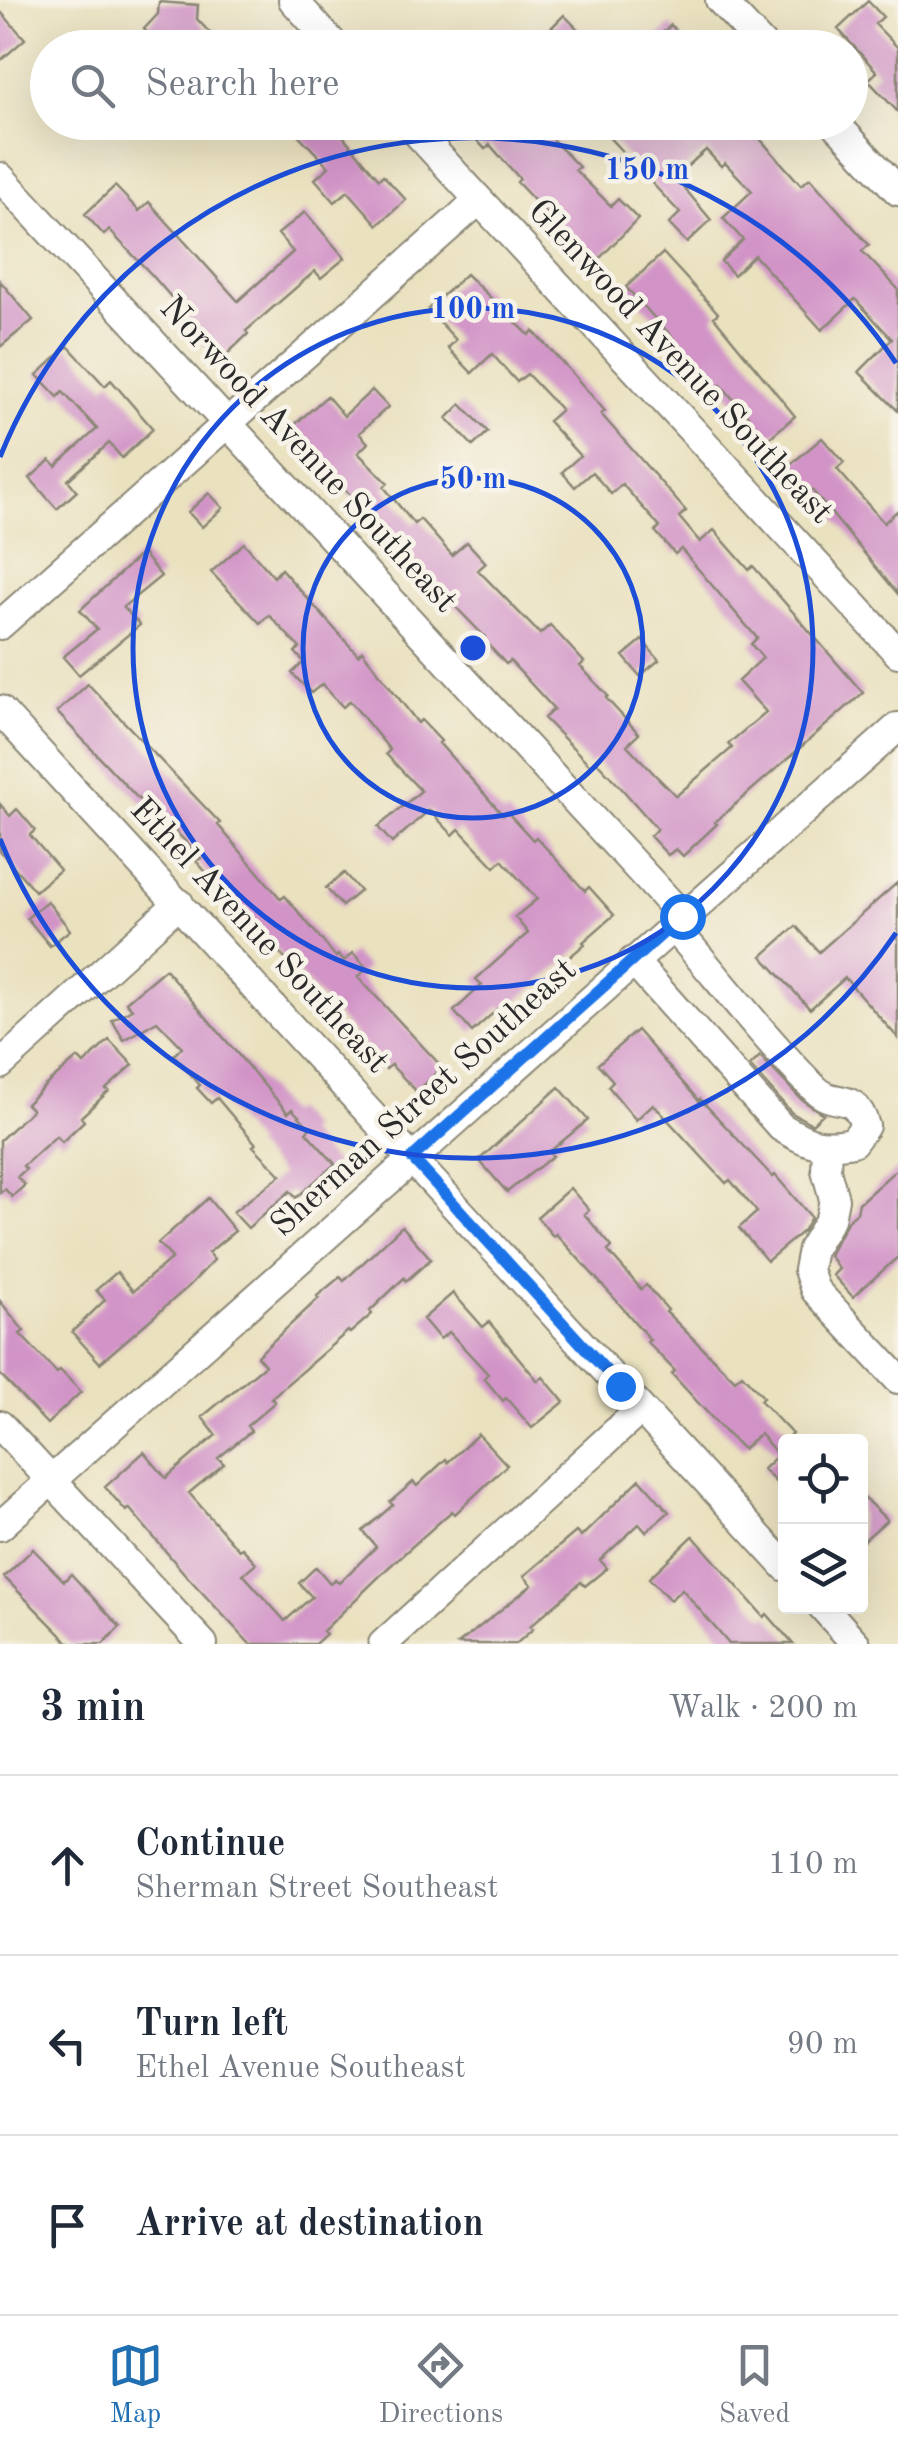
<!DOCTYPE html>
<meta charset="utf-8">
<style>
body{margin:0;font-family:"Old Standard TT",serif;background:#f6f6f7;color:#1f2937}
.controls{position:absolute;right:30px;bottom:30px;display:grid;overflow:hidden;border-radius:10px;box-shadow:0 10px 40px #0002}
.controls button{width:90px;height:90px;display:grid;place-items:center;padding:0;border:0;border-bottom:2px solid #e0e1e3;background:#fff;color:#1f2937;font:50px sans-serif}
.stop{position:absolute;width:30px;height:30px;margin:-22px;border:8px solid #1a73e8;border-radius:50%;background:#fff}
.stop.end{background:#1a73e8;border-color:#fff;box-shadow:0 2px 10px #0008}
.list{margin:0;padding:0;list-style:none}
h2{display:flex;justify-content:space-between;align-items:center;height:130px;margin:0;padding:0 40px;font-size:42px}
h2 small{font-size:32px;font-weight:400;color:#747a83}
.list li{display:grid;grid-template-columns:65px 1fr auto;gap:30px;align-items:center;box-sizing:border-box;height:180px;padding:0 40px;border-top:2px solid #e0e1e3}
.list b{display:block;font-size:38px;white-space:nowrap}
.list p{margin:0;font-size:32px;white-space:nowrap;color:#747a83}
.list em{font-size:32px;font-style:normal;color:#747a83}
.icon{flex:none;width:55px;height:55px;fill:none;stroke:currentColor;stroke-width:2;stroke-linecap:round;stroke-linejoin:round}
.map{position:relative;flex:none;width:898px;height:1644px;overflow:hidden}
.search{position:absolute;background:#fff;box-shadow:0 10px 40px #0002;left:30px;right:30px;top:30px;height:110px;display:flex;align-items:center;gap:25px;box-sizing:border-box;padding:0 35px;border-radius:55px;color:#747a83;font-size:38px}
.sheet{height:670px;background:#fff}
nav{display:flex;justify-content:space-around;align-items:center;box-sizing:border-box;height:140px;border-top:2px solid #e0e1e3;background:#fff;font-size:28px;color:#747a83}
nav a{display:grid;justify-items:center;gap:5px}
nav .on{color:#1f6fb2}
.map>svg:first-child{display:block}
</style>
<div class="map">
<svg width="898" height="1644" viewBox="0 0 898 1644">
<rect width="100%" height="100%" fill="#f7f3e8"/>
<filter id="ink" filterUnits="userSpaceOnUse"><feTurbulence type="fractalNoise" baseFrequency=".01" numOctaves="2"/><feDisplacementMap in="SourceGraphic" scale="20" xChannelSelector="R" yChannelSelector="G"/><feConvolveMatrix kernelMatrix="1 2 1 2 8 2 1 2 1" color-interpolation-filters="sRGB"/></filter>
<filter id="wash" filterUnits="userSpaceOnUse"><feTurbulence type="fractalNoise" baseFrequency=".0048" numOctaves="4" result="noise"/><feDisplacementMap in="SourceGraphic" scale="40" xChannelSelector="R" yChannelSelector="G"/><feGaussianBlur stdDeviation="2.25" result="paint"/><feColorMatrix in="noise" values="0 0 0 0 0 0 0 0 0 0 0 0 0 0 0 0 0 1.4 0 .05"/><feComposite in="paint" operator="in"/></filter>
<g filter="url(#wash)">
<rect width="100%" height="100%" fill="#eae1bf"/>
<g id="blocks">
<path fill="#d294c7" d="M868,1L883,17L875,24L898,48V112L868,80L877,72L838,29Z
M159,2L198,5L197,19L224,48H161L144,29L158,14Z
M0,11L25,39L0,61Z
M564,15L596,48H544L553,38L547,32Z
M671,25L690,48H645Z
M286,122H357L343,136L379,179L383,175L406,200L378,225L348,191L335,202L315,179L329,167Z
M460,122H543L552,133L549,136L579,167L575,170L611,206L618,199L638,219L594,264L517,182L520,179L490,145L485,149Z
M615,122H745L801,185L810,178L869,245L862,251L898,289V411L859,372L892,339L855,299L822,330L754,255L734,275L721,261L743,240L723,218L752,191L725,163L721,166L706,150L675,177L711,220L687,243L669,224L680,213L604,132Z
M115,186L139,211L149,202L238,301L293,252L278,234L305,212L345,258L321,278L315,271L246,331L248,334L220,361L199,339L202,337L174,307L177,304L152,275L109,230L104,235L85,214Z
M663,253L718,313L714,317L795,416L760,446L747,431L755,424L721,385L712,392L695,372L700,367L626,287Z
M466,274L529,335L533,331L572,373L605,411L601,414L686,511L679,517L700,542L714,530L749,570L753,566L863,693L715,822L717,824L683,856L676,849L668,855L650,836L657,829L623,790L595,760L590,765L544,718L554,709L510,661L506,664L483,639L485,637L446,597L443,599L412,562L409,565L387,540L383,544L367,525L373,519L333,477L329,482L285,433L327,396L344,416L372,390L388,407L359,433L368,443L358,453L388,483L384,487L414,524L420,519L452,555L467,542L486,563L478,570L540,634L550,625L584,662L580,666L608,696L606,698L639,734L627,745L657,777L676,796L732,748L728,744L766,712L738,681L763,658L751,644L757,638L681,549L675,554L655,531L660,527L622,484L611,494L592,472L575,487L562,472L580,456L548,421L561,410L527,374L517,382L492,354L472,373L448,348L456,340L428,309Z
M0,281L33,320L0,347Z
M68,346L105,386L111,380L153,429L122,458L109,443L68,480L77,491L57,509L30,478L50,460L56,466L97,429L63,392L58,397L37,375Z
M461,404L488,432L473,446L447,418Z
M822,438L844,463L837,469L884,523L898,510V594L812,490L806,495L784,470Z
M209,493L223,508L202,527L188,512Z
M244,543L274,577L281,569L358,655L362,651L418,723L421,720L441,741L439,743L503,815L507,812L533,840L536,837L585,891L589,887L614,915L583,942L585,944L506,1011L501,1006L472,1032L454,1011L482,985L476,979L528,933L515,917L537,899L502,860L495,867L459,829L453,835L429,810L392,843L378,827L421,791L386,754L390,750L350,701L343,707L322,684L311,693L292,673L304,662L295,652L300,648L269,615L260,623L211,572Z
M142,553L161,576L123,607L140,625L79,675L63,657L97,629L80,610Z
M642,640L659,660L640,676L623,656Z
M88,684L220,823L218,825L281,899L285,896L336,957L338,955L344,961L353,953L367,968L358,977L442,1067L417,1092L391,1065L386,1069L365,1047L196,861L201,858L165,820L161,823L57,712Z
M0,804L10,816L17,809L35,830L30,835L60,870L35,891L0,851Z
M344,873L360,891L342,906L326,888Z
M898,882V1038L845,978L810,1009L762,956L796,926L819,952Z
M47,901L70,930L50,946L27,918Z
M165,969L288,1113L292,1109L310,1128L306,1132L335,1164L296,1198L290,1191L248,1228L233,1212L281,1175L253,1146L256,1144L217,1098L211,1103L197,1088L200,1085L174,1055L182,1047L157,1021L124,1040L112,1020L132,1009L126,1002Z
M637,1030L699,1101L700,1099L773,1177L775,1175L811,1217L803,1231L767,1261L739,1228L757,1212L730,1180L726,1183L653,1104L636,1120L608,1086L613,1081L598,1064Z
M109,1040L133,1065L106,1089L109,1091L81,1117L84,1121L62,1142L56,1136L23,1166L26,1169L17,1177L25,1185L12,1197L5,1189L0,1193V1140L32,1110L26,1104L48,1083L78,1058L84,1064Z
M760,1056L802,1100L823,1114L812,1124L792,1113L750,1066Z
M559,1087L588,1120L549,1152L553,1156L507,1192L479,1160Z
M898,1168V1257L853,1297L833,1275L839,1269L829,1255L848,1220L857,1212L859,1203Z
M570,1188L589,1210L584,1214L612,1247L608,1251L641,1289L646,1285L668,1310L666,1312L735,1380L742,1374L763,1397L760,1400L792,1434L786,1440V1493L763,1469L778,1455L760,1434L743,1449L725,1432L672,1374L675,1371L647,1342L650,1340L615,1299L556,1234L553,1236L537,1217Z
M208,1198L235,1231L208,1253L214,1260L189,1286L100,1363L72,1332L105,1300L96,1290L117,1272L133,1291L172,1258L158,1243Z
M402,1226L431,1259L406,1281L404,1278L370,1311L372,1314L350,1333L348,1331L271,1398L275,1402L247,1426L251,1431L218,1458L224,1464L189,1493L239,1550L242,1548L256,1563L243,1574L285,1621L312,1597L299,1583L316,1567L330,1583L335,1579L339,1583L376,1547L363,1531L393,1505L390,1502L413,1482L417,1486L446,1459L448,1462L478,1434L507,1465L455,1514L452,1511L389,1567L323,1631L326,1634L315,1644H250L184,1573L129,1508L126,1511L105,1487L144,1452L166,1478L216,1435L202,1417L265,1365L257,1356L319,1298L317,1296L340,1277L344,1281Z
M453,1293L483,1327L489,1322L538,1381L543,1377L564,1402L532,1428L506,1398L503,1401L484,1378L488,1374L449,1332L440,1339L423,1319Z
M0,1301L24,1331L20,1334L57,1373L60,1370L81,1392L47,1424L0,1374Z
M640,1479L669,1512L646,1532L639,1524L600,1560L607,1568L585,1586L581,1582L530,1626L533,1629L516,1644H458L532,1585L524,1576L576,1532L581,1537Z
M860,1494L887,1520L860,1544Z
M693,1536L764,1617L767,1614L793,1644H729L682,1589L670,1600L649,1578Z
M33,1549L64,1581L71,1574L120,1627L103,1644H70L4,1577Z"/>
</g>
</g>
<g filter="url(#ink)">
<use href="#blocks" fill-opacity="0" stroke="#8a8675" stroke-width="2.5"/>
<g fill="none" stroke-linecap="round" stroke-linejoin="round">
<g stroke="#8a8675" stroke-width="32">
<path id="minor" d="M293,0L337,48
M720,0L765,48
M407,122L898,653
M834,122L898,191
M0,177L682,916
M0,625L479,200
M0,710L786,1567
M633,961L781,1127C809,1144 820,1148 853,1142L865,1126C854,1088 836,1110 814,1088C764,1038 719,979 672,925
M0,1065L179,903
M827,1146L826,1170L834,1199L830,1219L812,1249L808,1270L815,1290L898,1379
M0,1425L203,1644
M0,1526L898,727
M822,1606L856,1644
M383,1644L641,1409"/>
</g>
<use href="#minor" stroke="#fff" stroke-width="28"/>
</g>
</g>
<g fill="none" stroke-linecap="round" stroke-linejoin="round" filter="url(#ink)">
<path stroke="#1a73e8" stroke-width="12" d="M620,1386L412,1158L682,916"/>
</g>
<g fill="none" stroke="#1d4ed8" stroke-width="5">
<circle cx="473" cy="648" r="170"/>
<circle cx="473" cy="648" r="340"/>
<path d="M896 933A510 510 0 0 1 0 839M0 457A510 510 0 0 1 896 363"/>
</g>
<g text-anchor="middle" dominant-baseline="central" stroke-width="9" stroke-linejoin="round" paint-order="stroke">
<g font-size="35" fill="#2b2b2b" stroke="#f7f3e8">
<text transform="translate(680 362) rotate(47)">Glenwood Avenue Southeast</text>
<text transform="translate(308 455) rotate(47)">Norwood Avenue Southeast</text>
<text transform="translate(259 936) rotate(47)">Ethel Avenue Southeast</text>
<text transform="translate(424 1098) rotate(-42)">Sherman Street Southeast</text>
</g>
</g>
<circle cx="473" cy="648" r="15" fill="#1d4ed8" stroke="#f7f3e8" stroke-width="5"/>
<g font-size="30" text-anchor="middle" font-weight="bold" fill="#1d4ed8" stroke="#f7f3e8" stroke-width="9" stroke-linejoin="round" paint-order="stroke">
<text x="647" y="179">150 m</text>
<text x="473" y="318">100 m</text>
<text x="473" y="488">50 m</text>
</g>
</svg>
<div class="controls">
<button><svg class="icon" aria-label="locate" viewBox="0 0 24 24"><circle cx="12" cy="12" r="6"/><path d="M12 2v4M12 18v4M2 12h4M18 12h4"/></svg></button>
<button><svg class="icon" aria-label="layers" viewBox="0 0 24 24"><path d="M12 4l9 5-9 5-9-5zM3 14l9 5 9-5"/></svg></button>
</div>
<div class="stop" style="left:682px;top:916px"></div>
<div class="stop end" style="left:620px;top:1386px"></div>
<div class="search"><svg class="icon" aria-label="search" viewBox="0 0 24 24"><circle cx="10" cy="10" r="6"/><path d="M15 15l6 6"/></svg>Search here</div>
</div>
<section class="sheet">
<h2>3 min<small>Walk · 200 m</small></h2>
<ul class="list">
<li><svg class="icon" aria-label="ahead" viewBox="0 0 24 24"><path d="M12 20V5M6 11l6-6 6 6"/></svg><div><b>Continue</b><p>Sherman Street Southeast</p></div><em>110 m</em></li>
<li><svg class="icon" aria-label="left" viewBox="0 0 24 24"><path d="M17 20v-9H6M10 6l-5 5 5 5"/></svg><div><b>Turn left</b><p>Ethel Avenue Southeast</p></div><em>90 m</em></li>
<li><svg class="icon" aria-label="arrive" viewBox="0 0 24 24"><path d="M6 21V4h12l-3 4 3 4H6"/></svg><div><b>Arrive at destination</b></div></li>
</ul>
</section>
<nav>
<a class="on"><svg class="icon" aria-label="map" viewBox="0 0 24 24"><path d="M3 6l6-2 6 2 6-2v14l-6 2-6-2-6 2zM9 4v14M15 6v14"/></svg>Map</a>
<a><svg class="icon" aria-label="directions" viewBox="0 0 24 24"><path d="M12 3l9 9-9 9-9-9zM9 14v-3h6M13 9l2 2-2 2"/></svg>Directions</a>
<a><svg class="icon" aria-label="saved" viewBox="0 0 24 24"><path d="M7 4h10v16l-5-4-5 4z"/></svg>Saved</a>
</nav>
